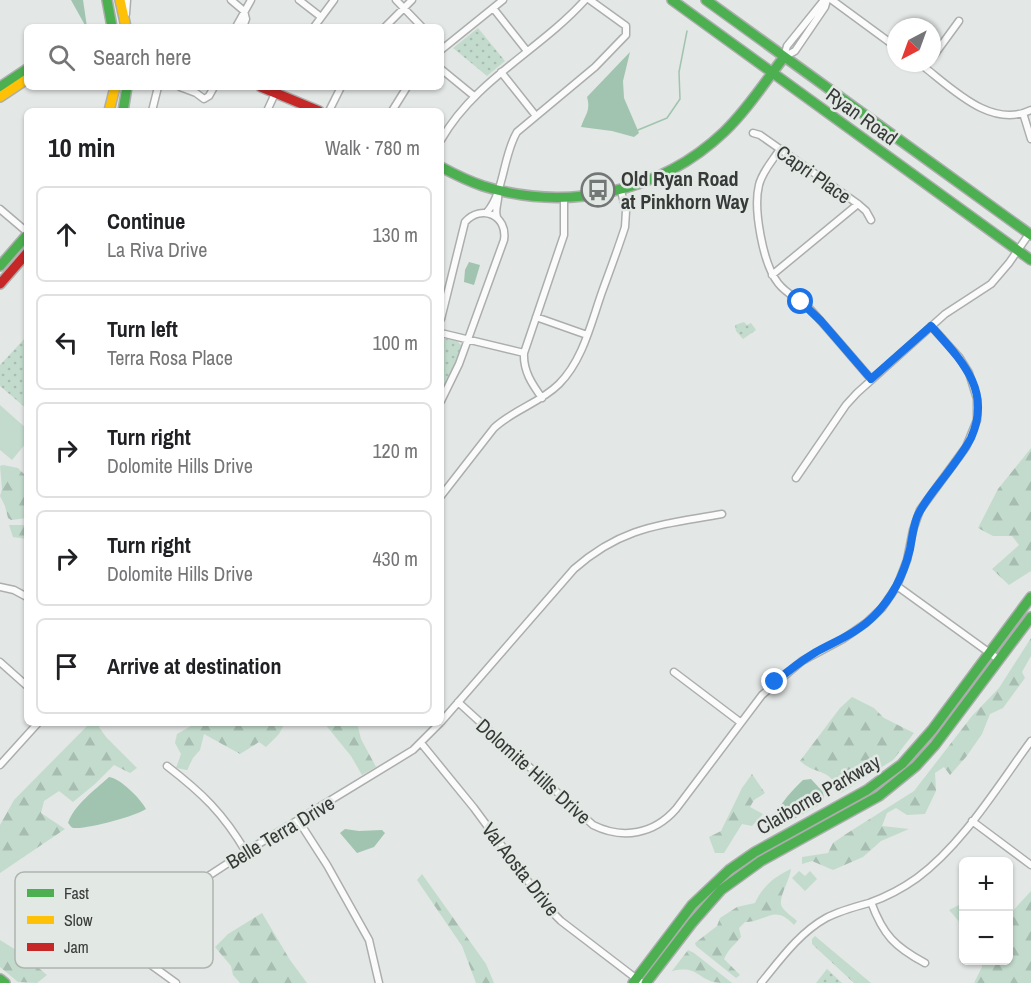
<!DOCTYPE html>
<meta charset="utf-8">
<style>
body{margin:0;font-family:"Archivo Narrow",sans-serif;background:#f2f2f2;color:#202124}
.controls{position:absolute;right:18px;bottom:18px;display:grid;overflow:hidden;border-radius:9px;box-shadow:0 2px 4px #0004}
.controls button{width:54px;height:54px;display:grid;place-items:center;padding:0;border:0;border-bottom:2px solid #e0e0e0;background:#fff;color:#202124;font:30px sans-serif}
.compass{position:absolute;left:887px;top:18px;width:54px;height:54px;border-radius:50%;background:#fff;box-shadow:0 2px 4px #0004;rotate:221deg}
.stop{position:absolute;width:18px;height:18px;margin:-14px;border:4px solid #1a73e8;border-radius:50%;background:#fff}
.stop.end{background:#1a73e8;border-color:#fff;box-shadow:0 2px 6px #0008}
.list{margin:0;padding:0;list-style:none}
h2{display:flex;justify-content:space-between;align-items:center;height:78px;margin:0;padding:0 24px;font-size:26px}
h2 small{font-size:20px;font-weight:400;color:#757577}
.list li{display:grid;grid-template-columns:39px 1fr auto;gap:18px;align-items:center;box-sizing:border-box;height:96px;margin:0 12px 12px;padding:0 12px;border:2px solid #e0e0e0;border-radius:9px}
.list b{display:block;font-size:22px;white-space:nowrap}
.list p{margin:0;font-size:20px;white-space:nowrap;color:#757577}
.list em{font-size:20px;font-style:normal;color:#757577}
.icon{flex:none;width:33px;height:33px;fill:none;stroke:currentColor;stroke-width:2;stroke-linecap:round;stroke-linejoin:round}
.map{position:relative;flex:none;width:1031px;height:983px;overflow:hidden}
.search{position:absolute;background:#fff;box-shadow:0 2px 4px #0004;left:24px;top:24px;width:420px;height:66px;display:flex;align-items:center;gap:15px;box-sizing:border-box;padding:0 21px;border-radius:9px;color:#757577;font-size:22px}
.panel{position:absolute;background:#fff;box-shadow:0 2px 4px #0004;left:24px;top:108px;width:420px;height:618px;border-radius:9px}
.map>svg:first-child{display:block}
</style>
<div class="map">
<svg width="1031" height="983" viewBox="0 0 1031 983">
<defs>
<pattern id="forest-firs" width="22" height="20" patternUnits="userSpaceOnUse" patternTransform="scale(1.5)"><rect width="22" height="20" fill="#c3dbcd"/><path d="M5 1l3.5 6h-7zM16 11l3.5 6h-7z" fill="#a8bdb1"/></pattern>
<pattern id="park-dots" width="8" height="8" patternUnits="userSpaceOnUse" patternTransform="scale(1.5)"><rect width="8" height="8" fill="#c3dbcd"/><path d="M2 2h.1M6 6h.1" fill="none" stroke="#a8bdb1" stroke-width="1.8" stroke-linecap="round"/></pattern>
</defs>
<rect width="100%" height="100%" fill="#e3e7e5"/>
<path fill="url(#forest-firs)" d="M1031,448V571L1009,585L992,569L1019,545L1012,536H993L978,528L998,489Z
M3,465L18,468L27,477V518L11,520L8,518L5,506L0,496L2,489L0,466Z
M9,525H27V539L13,537Z
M1031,638V656L1022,672L1025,678L1003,708L990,714L982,734L966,757L950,775L944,767L935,773L936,791L925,814L907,815L896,808L887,813L882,826L909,829L881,841L863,857L833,870L812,861L802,864V857L828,853L833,843L846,834L914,791L972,716L999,688Z
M852,697L874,708L884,718L914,733L893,760L841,793C827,765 818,777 800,761L840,708Z
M90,723H101L99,727L106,737L137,768L130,773L114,765L95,784L73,802L59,791L44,801L41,813L65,829L0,873V825L14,800Z
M192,723H285L279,734L266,747L259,742L240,754L204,734L200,750L193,758L187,770L176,768L181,754L175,743L177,734L191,726Z
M324,723H357L361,739L376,767L362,775L351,756Z
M752,774L765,793L754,800L750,807L763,814L752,826L742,824L724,853H715L709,837L721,831L742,788Z
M791,869C790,880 777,899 782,907C785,912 793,917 797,921L794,925C774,903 767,922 745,922L739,928L741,937C734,946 729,948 724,959L740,975L736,978L696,946L695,943L717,926L720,918L737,907L755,903C762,887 775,876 791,869Z
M422,874L486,964L494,983H476L462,946L417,880Z
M1031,891V983H974L982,967L981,961L1008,960L1009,915Z
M963,903V926L949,910Z
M262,913L290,960L307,983H240L233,975L231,966L215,947L228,934Z
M815,936L871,983H854L812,944V939Z
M0,940L21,953L47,975L37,983L18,982L0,967Z
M688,950L694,953L732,983C726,983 718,983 713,982C694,975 696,966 672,971Z"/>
<path fill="url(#park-dots)" d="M478,28L505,61L487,76L453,48Z
M744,322L747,325L751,323L756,330L743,339L736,331L735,325Z
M27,336V409L0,386V365Z
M441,338L457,341L462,346L441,396Z
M827,969L842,983H816Z"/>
<path fill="#c3dbcd" d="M0,405L27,429V442L12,460L0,450Z
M799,871L805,876L810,871L817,879L805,891L792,878Z"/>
<path fill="#a0c4af" d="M71,0H83L87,27H86Z
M630,52L623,81L624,98L639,133L634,137L612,131L581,127C585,115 591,111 587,97Z
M469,262L480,265L474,285L464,282L465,270Z
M109,777C120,778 141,799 146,809C136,816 88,829 75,828C71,828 71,826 68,823C74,805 95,790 109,777Z
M811,779L823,792L824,799L817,806L781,826L775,825C774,808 792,791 803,780Z
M345,829L359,831L382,830L385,833L374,847L357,853L340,833Z"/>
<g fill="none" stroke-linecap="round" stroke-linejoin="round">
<path stroke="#a0c4af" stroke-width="1.5" d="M638,130L667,118L680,99L679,72L687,31"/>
<g stroke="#abaeac" stroke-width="9">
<path id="street" d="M231,0L244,11
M299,0L321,17
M396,0L422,27
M832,0L896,47
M493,8L527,51
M126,14L127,0
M236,27L251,0
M243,27L246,19L244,11
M314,27L334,0
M385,27L412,0
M441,50L503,0
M784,57L795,51L825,7L827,0
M784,57L787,46L824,0
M932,58L959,21
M919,63C950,86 990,130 1031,110
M441,69L474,96
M501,72L536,116
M180,87L196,93L204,99L209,96L214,87
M152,111L158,87
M267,111L278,87
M329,111L341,87
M392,111L407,87
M1023,113L1031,139
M753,133L760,135L858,204L866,211L871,220
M441,140C475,80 540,50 585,0
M780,149C773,160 762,172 759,185C753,209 763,264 778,283C787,295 800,299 810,309C831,332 851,356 871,379
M0,209L27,232
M487,212C504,193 503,155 517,132L595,67L626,35V26L590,0
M497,217C494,208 500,200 498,191
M772,275L858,204
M536,317L587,335
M441,319L465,222C481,204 508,215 504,240L459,364L441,401
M441,333L524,353
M542,398C532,384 523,371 524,353L564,235V198
M796,478L846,405L857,393L945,314L991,284L1009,263L1029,234
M441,496L494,428C513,410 540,403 559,384C583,360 591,323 602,292C610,270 618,249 625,227L626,211L621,191
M897,586L998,659
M0,587L14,590L27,597
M0,662L27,686
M674,672L740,722
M458,702L593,825C623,840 654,834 676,809L762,695L802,661L843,639L866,623L882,608L897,586L907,560L913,530L920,510L966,447L977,420V399L969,373L959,357L931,326
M441,722L574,569C623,526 661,525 722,514
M421,743L474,808L547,907L561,921L642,983
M0,765L38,723
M167,766C202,793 223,813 246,852
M298,820L327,865L369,940L379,983
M972,821L1031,865
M35,881L176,983
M871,902C883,935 895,947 925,963
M127,948L154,915L170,901L239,856L413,750L440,723
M761,983C780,960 799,933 826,918C839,911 854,907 869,903C886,897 903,888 917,878C963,844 997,787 1031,741"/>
</g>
<g stroke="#abaeac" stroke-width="12">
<path id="fast" d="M107,0L112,27
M672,0L1031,260
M706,0L1031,235
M0,87L27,69
M123,111L127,87
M441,167C454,174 468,181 483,186C566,212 660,193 724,132C747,110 765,82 784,57
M0,266L27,235
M0,979L5,983
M633,983L692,905L729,870L755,852L867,790L902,764L932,730L1031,597
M646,983L692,923L721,890L761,861L879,796L916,766L935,745L1031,617"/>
</g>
<g stroke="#abaeac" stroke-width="12">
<path id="slow" d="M120,0L126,27
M0,97L27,79
M109,111L115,87"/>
</g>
<g stroke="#abaeac" stroke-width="12">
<path id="jam" d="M261,87L319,111
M0,284L27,253"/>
</g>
<use href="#street" stroke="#fbfbfb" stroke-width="6"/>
<use href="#fast" stroke="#4caf50" stroke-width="9"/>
<use href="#slow" stroke="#ffc107" stroke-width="9"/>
<use href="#jam" stroke="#c62828" stroke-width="9"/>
</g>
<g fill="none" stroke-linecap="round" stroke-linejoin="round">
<path stroke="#1a73e8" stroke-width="8" d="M775,682C788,671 801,661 816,652C836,641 857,633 874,616C892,598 904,574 910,549C912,538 913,528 917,517C924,501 937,487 948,472C956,461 965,450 971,438C993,390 960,359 931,326L871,379L821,321L801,302"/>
</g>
<defs>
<g id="bus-ring" transform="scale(1.725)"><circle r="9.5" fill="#e2e8e4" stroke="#737775" stroke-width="1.5"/><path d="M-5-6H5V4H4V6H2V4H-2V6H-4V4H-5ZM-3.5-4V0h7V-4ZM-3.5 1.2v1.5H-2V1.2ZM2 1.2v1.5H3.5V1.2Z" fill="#737775"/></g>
</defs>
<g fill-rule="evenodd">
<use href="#bus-ring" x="598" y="190"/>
</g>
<g text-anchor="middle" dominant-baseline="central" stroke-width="5" stroke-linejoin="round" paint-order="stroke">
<g font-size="20" fill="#373a38" stroke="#e2e8e4">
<text transform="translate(862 116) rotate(36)">Ryan Road</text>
<text transform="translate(814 174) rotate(35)">Capri Place</text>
<text transform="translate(534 771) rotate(42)">Dolomite Hills Drive</text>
<text transform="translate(818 794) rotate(-30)">Claiborne Parkway</text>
<text transform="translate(280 832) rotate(-31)">Belle Terra Drive</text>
<text transform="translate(521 869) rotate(52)">Val Aosta Drive</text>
</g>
<g font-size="20" font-weight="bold" fill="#373a38" stroke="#e2e8e4" text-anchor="start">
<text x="621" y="178">Old Ryan Road<tspan x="621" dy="23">at Pinkhorn Way</tspan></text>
</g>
</g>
<rect x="15" y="872" width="198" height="96" rx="9" fill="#e2e8e4" stroke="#afb4b0" stroke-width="1.5"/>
<rect x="27" y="889" width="27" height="8" fill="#4caf50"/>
<rect x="27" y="916" width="27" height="8" fill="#ffc107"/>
<rect x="27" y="943" width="27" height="8" fill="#c62828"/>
<g font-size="16" fill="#373a38">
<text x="64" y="899">Fast</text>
<text x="64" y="926">Slow</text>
<text x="64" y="953">Jam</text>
</g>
</svg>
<div class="controls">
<button>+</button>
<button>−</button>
</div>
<svg class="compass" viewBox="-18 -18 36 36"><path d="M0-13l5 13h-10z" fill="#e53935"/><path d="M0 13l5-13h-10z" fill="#757577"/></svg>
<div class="stop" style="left:801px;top:302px"></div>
<div class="stop end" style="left:775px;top:682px"></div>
<div class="search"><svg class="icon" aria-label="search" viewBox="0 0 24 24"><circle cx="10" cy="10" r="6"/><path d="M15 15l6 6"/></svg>Search here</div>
<section class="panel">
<h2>10 min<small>Walk · 780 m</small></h2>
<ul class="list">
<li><svg class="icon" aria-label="ahead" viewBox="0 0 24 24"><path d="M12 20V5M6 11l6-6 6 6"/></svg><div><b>Continue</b><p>La Riva Drive</p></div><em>130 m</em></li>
<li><svg class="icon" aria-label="left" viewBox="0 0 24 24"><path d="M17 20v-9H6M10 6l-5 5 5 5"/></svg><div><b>Turn left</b><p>Terra Rosa Place</p></div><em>100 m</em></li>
<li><svg class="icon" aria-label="right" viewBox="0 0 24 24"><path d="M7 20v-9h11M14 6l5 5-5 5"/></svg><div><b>Turn right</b><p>Dolomite Hills Drive</p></div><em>120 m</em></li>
<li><svg class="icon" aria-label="right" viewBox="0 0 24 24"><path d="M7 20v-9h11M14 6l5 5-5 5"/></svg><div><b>Turn right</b><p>Dolomite Hills Drive</p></div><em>430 m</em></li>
<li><svg class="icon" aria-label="arrive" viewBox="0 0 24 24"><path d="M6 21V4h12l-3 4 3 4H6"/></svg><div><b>Arrive at destination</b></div></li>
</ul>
</section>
</div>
